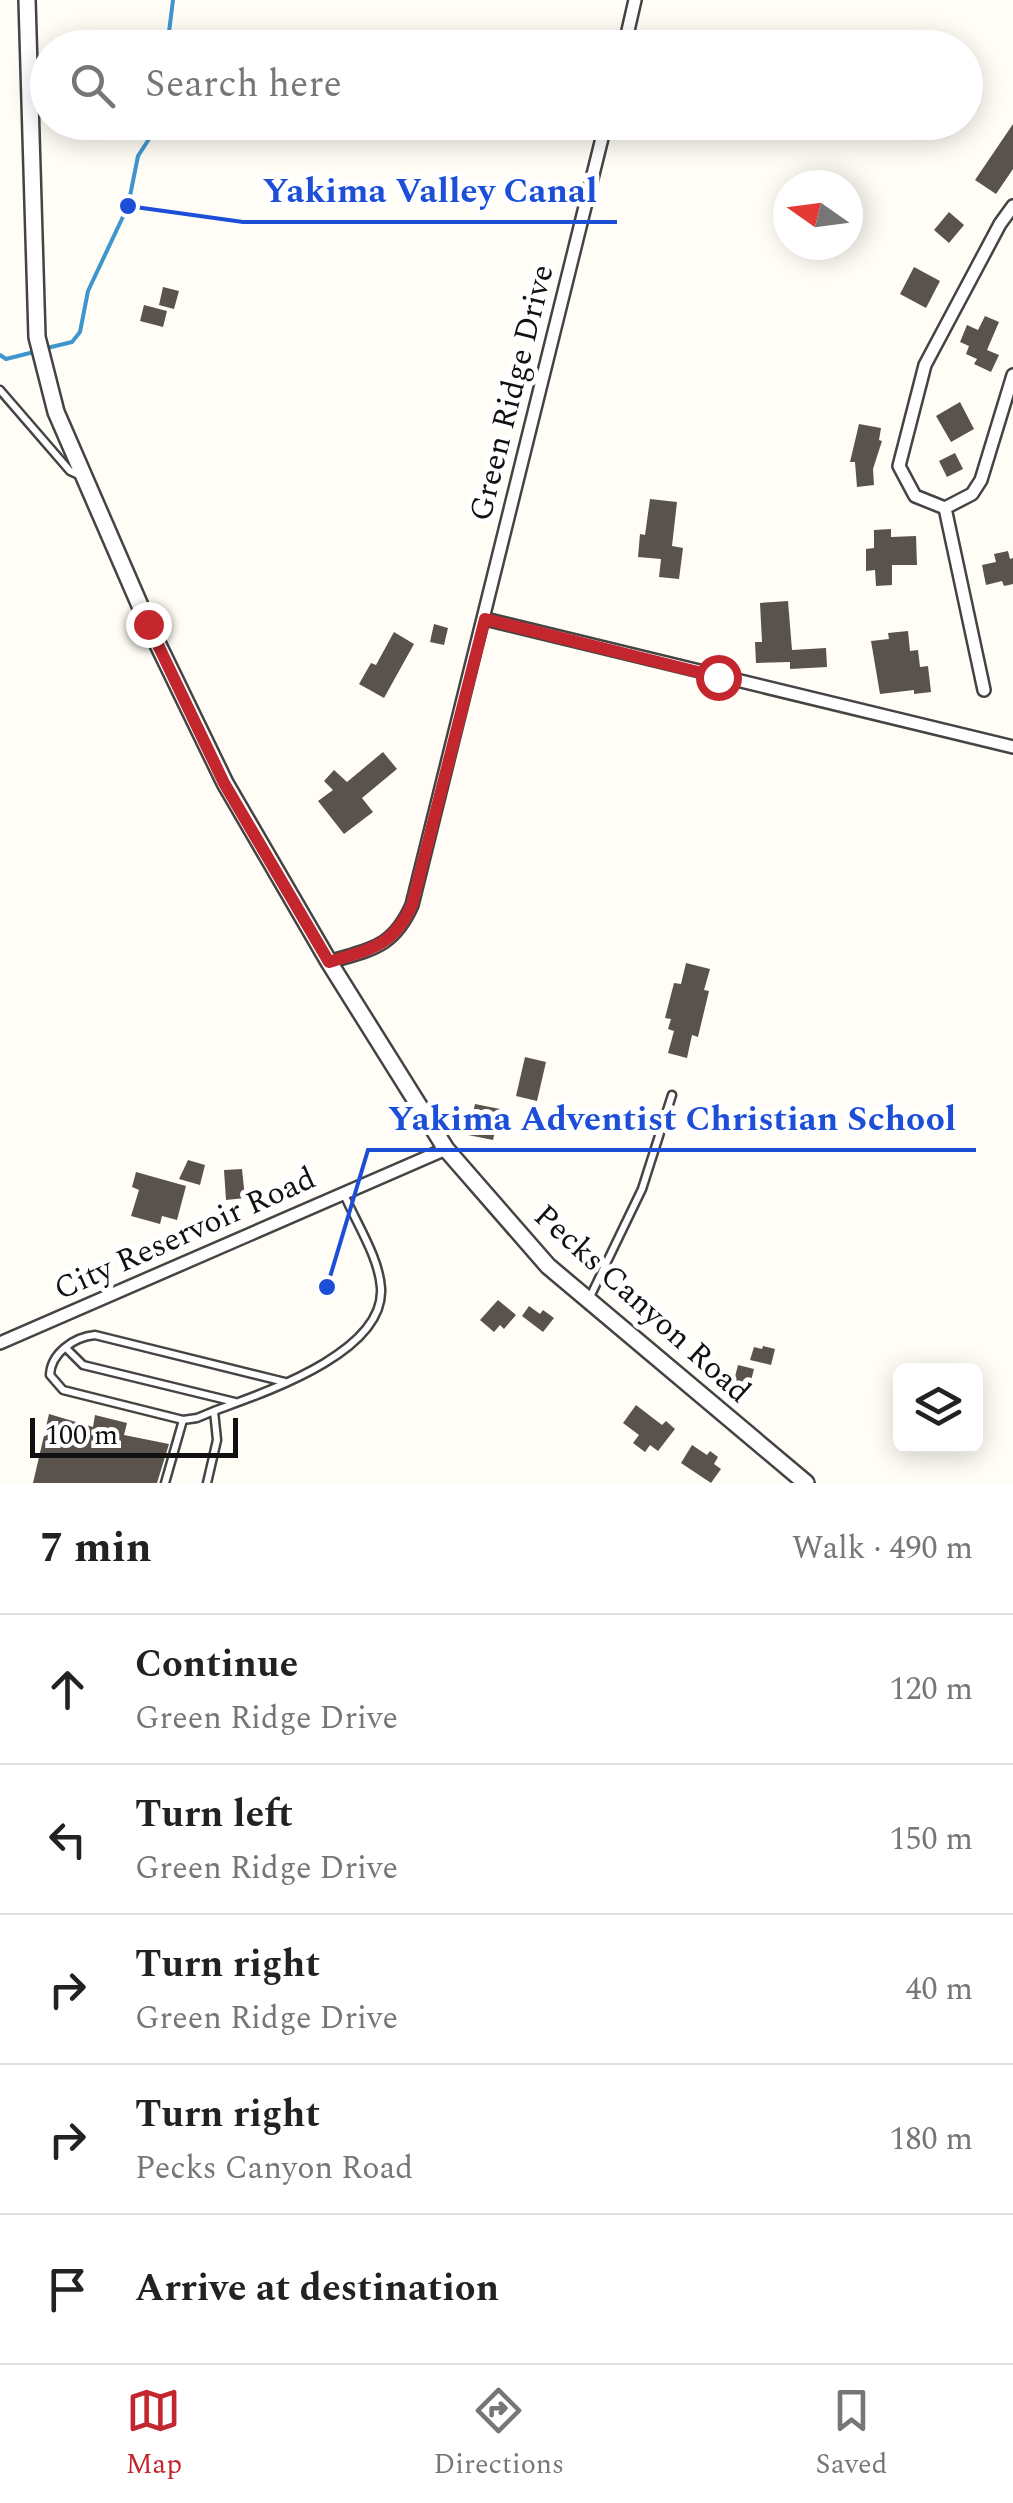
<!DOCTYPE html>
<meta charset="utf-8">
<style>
body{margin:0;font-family:Spectral,serif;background:#f2f2f2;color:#222}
.controls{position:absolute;right:30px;bottom:30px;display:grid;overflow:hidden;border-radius:15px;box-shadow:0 5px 25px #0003}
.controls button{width:90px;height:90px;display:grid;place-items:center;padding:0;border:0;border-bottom:2px solid #e0e0e0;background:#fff;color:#222;font:50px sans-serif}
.compass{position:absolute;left:773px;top:170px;width:90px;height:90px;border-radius:50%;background:#fff;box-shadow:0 5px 25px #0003;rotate:284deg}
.scale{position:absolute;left:30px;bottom:25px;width:208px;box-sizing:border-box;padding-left:10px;border:5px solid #111;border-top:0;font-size:28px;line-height:35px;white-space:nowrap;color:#111;-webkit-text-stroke:8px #fff;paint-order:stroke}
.stop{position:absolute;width:30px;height:30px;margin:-22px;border:8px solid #c4262e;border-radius:50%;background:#fff}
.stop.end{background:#c4262e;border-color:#fff;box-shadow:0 2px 10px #0008}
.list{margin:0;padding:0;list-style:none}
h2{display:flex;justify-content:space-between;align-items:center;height:130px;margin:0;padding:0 40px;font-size:42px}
h2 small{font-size:32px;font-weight:400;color:#767676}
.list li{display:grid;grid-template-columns:65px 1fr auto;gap:30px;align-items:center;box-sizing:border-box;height:150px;padding:0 40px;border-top:2px solid #e0e0e0}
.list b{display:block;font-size:38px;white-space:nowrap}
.list p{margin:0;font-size:32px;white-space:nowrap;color:#767676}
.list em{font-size:32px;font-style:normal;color:#767676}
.icon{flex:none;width:55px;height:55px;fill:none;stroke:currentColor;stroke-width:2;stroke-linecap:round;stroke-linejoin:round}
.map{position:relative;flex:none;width:1013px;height:1483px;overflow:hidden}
.search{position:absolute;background:#fff;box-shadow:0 5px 25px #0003;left:30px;right:30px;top:30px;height:110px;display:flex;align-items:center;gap:25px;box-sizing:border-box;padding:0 35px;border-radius:55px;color:#767676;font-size:38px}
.sheet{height:880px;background:#fff}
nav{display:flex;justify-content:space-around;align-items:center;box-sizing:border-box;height:140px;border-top:2px solid #e0e0e0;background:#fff;font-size:28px;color:#767676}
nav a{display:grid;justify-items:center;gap:5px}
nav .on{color:#c4262e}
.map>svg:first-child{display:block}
</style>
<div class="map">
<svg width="1013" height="1483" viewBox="0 0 1013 1483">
<rect width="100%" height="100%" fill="#fffdf5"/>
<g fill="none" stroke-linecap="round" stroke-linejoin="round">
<path stroke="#3f96cf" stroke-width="4" d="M167,48L173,0
M47,348L72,342L80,332L88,291L128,206L138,156L160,122
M0,355L6,359L38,351"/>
</g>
<path fill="#5a524d" d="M1013,124V169L996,194L975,180Z
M949,212L964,225L949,243L934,230Z
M914,267L940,281L926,308L900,294Z
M163,287L179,291L174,309L159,305Z
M144,305L167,311L163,327L140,321Z
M985,316L999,322L987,350L999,355L991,372L974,364L977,359L966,354L969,346L960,342L967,325L978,330Z
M960,402L974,429L951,442L936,416Z
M859,424L881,428L879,440L882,441L873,469L874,485L857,487L855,462H850Z
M955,453L963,469L947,477L939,461Z
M650,499L677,502L672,546L683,548L679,579L659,577L661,559L638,557L640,534L645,535Z
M891,529V537L916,536L917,565H892V585L876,586L875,570L866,571V549L874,548V530Z
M1008,551L1010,559L1013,558V584L1004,586L1002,581L986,585L982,565L996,562L994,554Z
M788,601L792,650L826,648L827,667L790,669V662L756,663L755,642H762L760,603Z
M434,624L448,628L444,645L430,642Z
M908,631L910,651L918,650L920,667L928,666L931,692L914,694V690L880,694L871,641L889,639L888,633Z
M394,632L414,644L384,698L359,684L371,663L376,665Z
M383,752L397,769L362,798L373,812L344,834L318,801L333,790L324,781L334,770L347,782Z
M686,963L710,969L704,990L709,991L698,1037L692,1035L687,1058L668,1053L674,1031L668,1029L671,1019L665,1018L674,983L681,984Z
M525,1057L546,1062L537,1101L516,1096Z
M475,1104L500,1109L493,1140L468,1135Z
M188,1160L205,1165L200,1185L179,1179Z
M242,1169L245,1198L226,1200L224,1170Z
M136,1172L186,1186L177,1220L162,1216L160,1224L131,1216L139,1190L132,1187Z
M498,1300L516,1315L504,1329L500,1325L494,1332L480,1320Z
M529,1306L540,1314L543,1310L554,1318L543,1332L522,1316Z
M763,1346L775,1349L771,1365L750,1360L754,1347L762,1349Z
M738,1365L754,1369L747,1396L731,1392Z
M636,1405L662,1425L666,1421L675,1429L658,1451L650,1445L645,1452L633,1443L639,1435L623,1423Z
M49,1414L93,1427L95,1415L127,1423L124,1435L169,1444L157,1483H33Z
M692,1445L707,1455L710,1451L718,1457L714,1464L721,1469L711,1483L681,1463Z"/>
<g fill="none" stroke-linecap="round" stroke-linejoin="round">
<g stroke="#444" stroke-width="11">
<path id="service" d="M0,390L70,471L81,476
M589,1299L642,1189L672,1095
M66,1348L83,1365L235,1402
M214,1411L197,1418L183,1420L63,1390L50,1375C51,1353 74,1337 95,1335L285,1382
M165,1483L183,1420
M207,1483L217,1440L214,1411C263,1393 385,1353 381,1288C379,1257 356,1223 344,1194"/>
</g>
<g stroke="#444" stroke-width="16">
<path id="minor" d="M624,48L635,0
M1013,206L1000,224L925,365L899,466L915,496L945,508L972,494L981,480L1013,375
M945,508L984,690
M485,619L1013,747
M329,962C371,949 393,948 412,905L606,122
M0,1343L446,1149"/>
</g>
<g stroke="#444" stroke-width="20">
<path id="tertiary" d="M27,0L37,337L56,412L148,624L225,783L329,962L446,1149L548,1266L806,1483"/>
</g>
<use href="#service" stroke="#fff" stroke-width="6"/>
<use href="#minor" stroke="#fff" stroke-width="11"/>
<use href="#tertiary" stroke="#fff" stroke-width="15"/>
</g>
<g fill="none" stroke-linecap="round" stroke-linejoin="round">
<path stroke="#c4262e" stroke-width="12" d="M148,624L224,783L329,962C370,949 393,947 412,905L485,619L718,677"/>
</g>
<g text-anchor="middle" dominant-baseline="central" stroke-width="10" stroke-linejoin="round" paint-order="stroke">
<g font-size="32" fill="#111" stroke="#fff">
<text transform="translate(512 393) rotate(-76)">Green Ridge Drive</text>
<text transform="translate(185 1234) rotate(-24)">City Reservoir Road</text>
<text transform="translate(642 1304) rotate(42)">Pecks Canyon Road</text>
</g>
</g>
<path fill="none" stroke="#1d4ed8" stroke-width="4" d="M128 206L243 222H617M327 1287L368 1150H976"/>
<g fill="#1d4ed8" stroke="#fff" stroke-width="4">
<circle cx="128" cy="206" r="10"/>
<circle cx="327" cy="1287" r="10"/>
</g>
<g font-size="35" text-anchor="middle" font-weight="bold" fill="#1d4ed8" stroke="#fff" stroke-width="10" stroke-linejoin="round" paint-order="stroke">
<text x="430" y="202">Yakima Valley Canal</text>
<text x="672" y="1130">Yakima Adventist Christian School</text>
</g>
</svg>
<div class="controls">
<button><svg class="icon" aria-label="layers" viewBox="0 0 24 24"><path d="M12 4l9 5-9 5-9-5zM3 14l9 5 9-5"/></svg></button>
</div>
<svg class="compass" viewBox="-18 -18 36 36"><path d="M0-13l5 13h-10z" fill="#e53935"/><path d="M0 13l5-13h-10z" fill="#767676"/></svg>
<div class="scale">100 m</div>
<div class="stop" style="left:718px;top:677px"></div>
<div class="stop end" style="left:148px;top:624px"></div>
<div class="search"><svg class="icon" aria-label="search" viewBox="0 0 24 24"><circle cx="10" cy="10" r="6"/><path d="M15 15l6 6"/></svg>Search here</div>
</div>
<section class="sheet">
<h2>7 min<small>Walk · 490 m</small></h2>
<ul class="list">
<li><svg class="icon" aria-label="ahead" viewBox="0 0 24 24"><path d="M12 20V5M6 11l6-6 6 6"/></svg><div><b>Continue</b><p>Green Ridge Drive</p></div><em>120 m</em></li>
<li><svg class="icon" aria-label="left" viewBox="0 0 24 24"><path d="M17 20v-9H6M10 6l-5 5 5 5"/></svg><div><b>Turn left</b><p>Green Ridge Drive</p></div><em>150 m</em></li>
<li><svg class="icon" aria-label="right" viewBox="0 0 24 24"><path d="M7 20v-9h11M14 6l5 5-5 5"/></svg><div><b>Turn right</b><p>Green Ridge Drive</p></div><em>40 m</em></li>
<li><svg class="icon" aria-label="right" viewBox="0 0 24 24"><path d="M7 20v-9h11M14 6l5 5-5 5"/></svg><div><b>Turn right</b><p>Pecks Canyon Road</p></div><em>180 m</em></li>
<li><svg class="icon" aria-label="arrive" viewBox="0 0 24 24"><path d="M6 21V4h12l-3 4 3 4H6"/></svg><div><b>Arrive at destination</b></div></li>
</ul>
</section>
<nav>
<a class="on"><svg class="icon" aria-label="map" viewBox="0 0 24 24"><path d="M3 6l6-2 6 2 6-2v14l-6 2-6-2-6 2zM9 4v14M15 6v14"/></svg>Map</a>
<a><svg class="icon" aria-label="directions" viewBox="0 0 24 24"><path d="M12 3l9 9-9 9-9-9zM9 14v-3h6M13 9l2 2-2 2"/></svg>Directions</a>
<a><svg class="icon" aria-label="saved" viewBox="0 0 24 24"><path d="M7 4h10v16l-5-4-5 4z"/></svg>Saved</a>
</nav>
